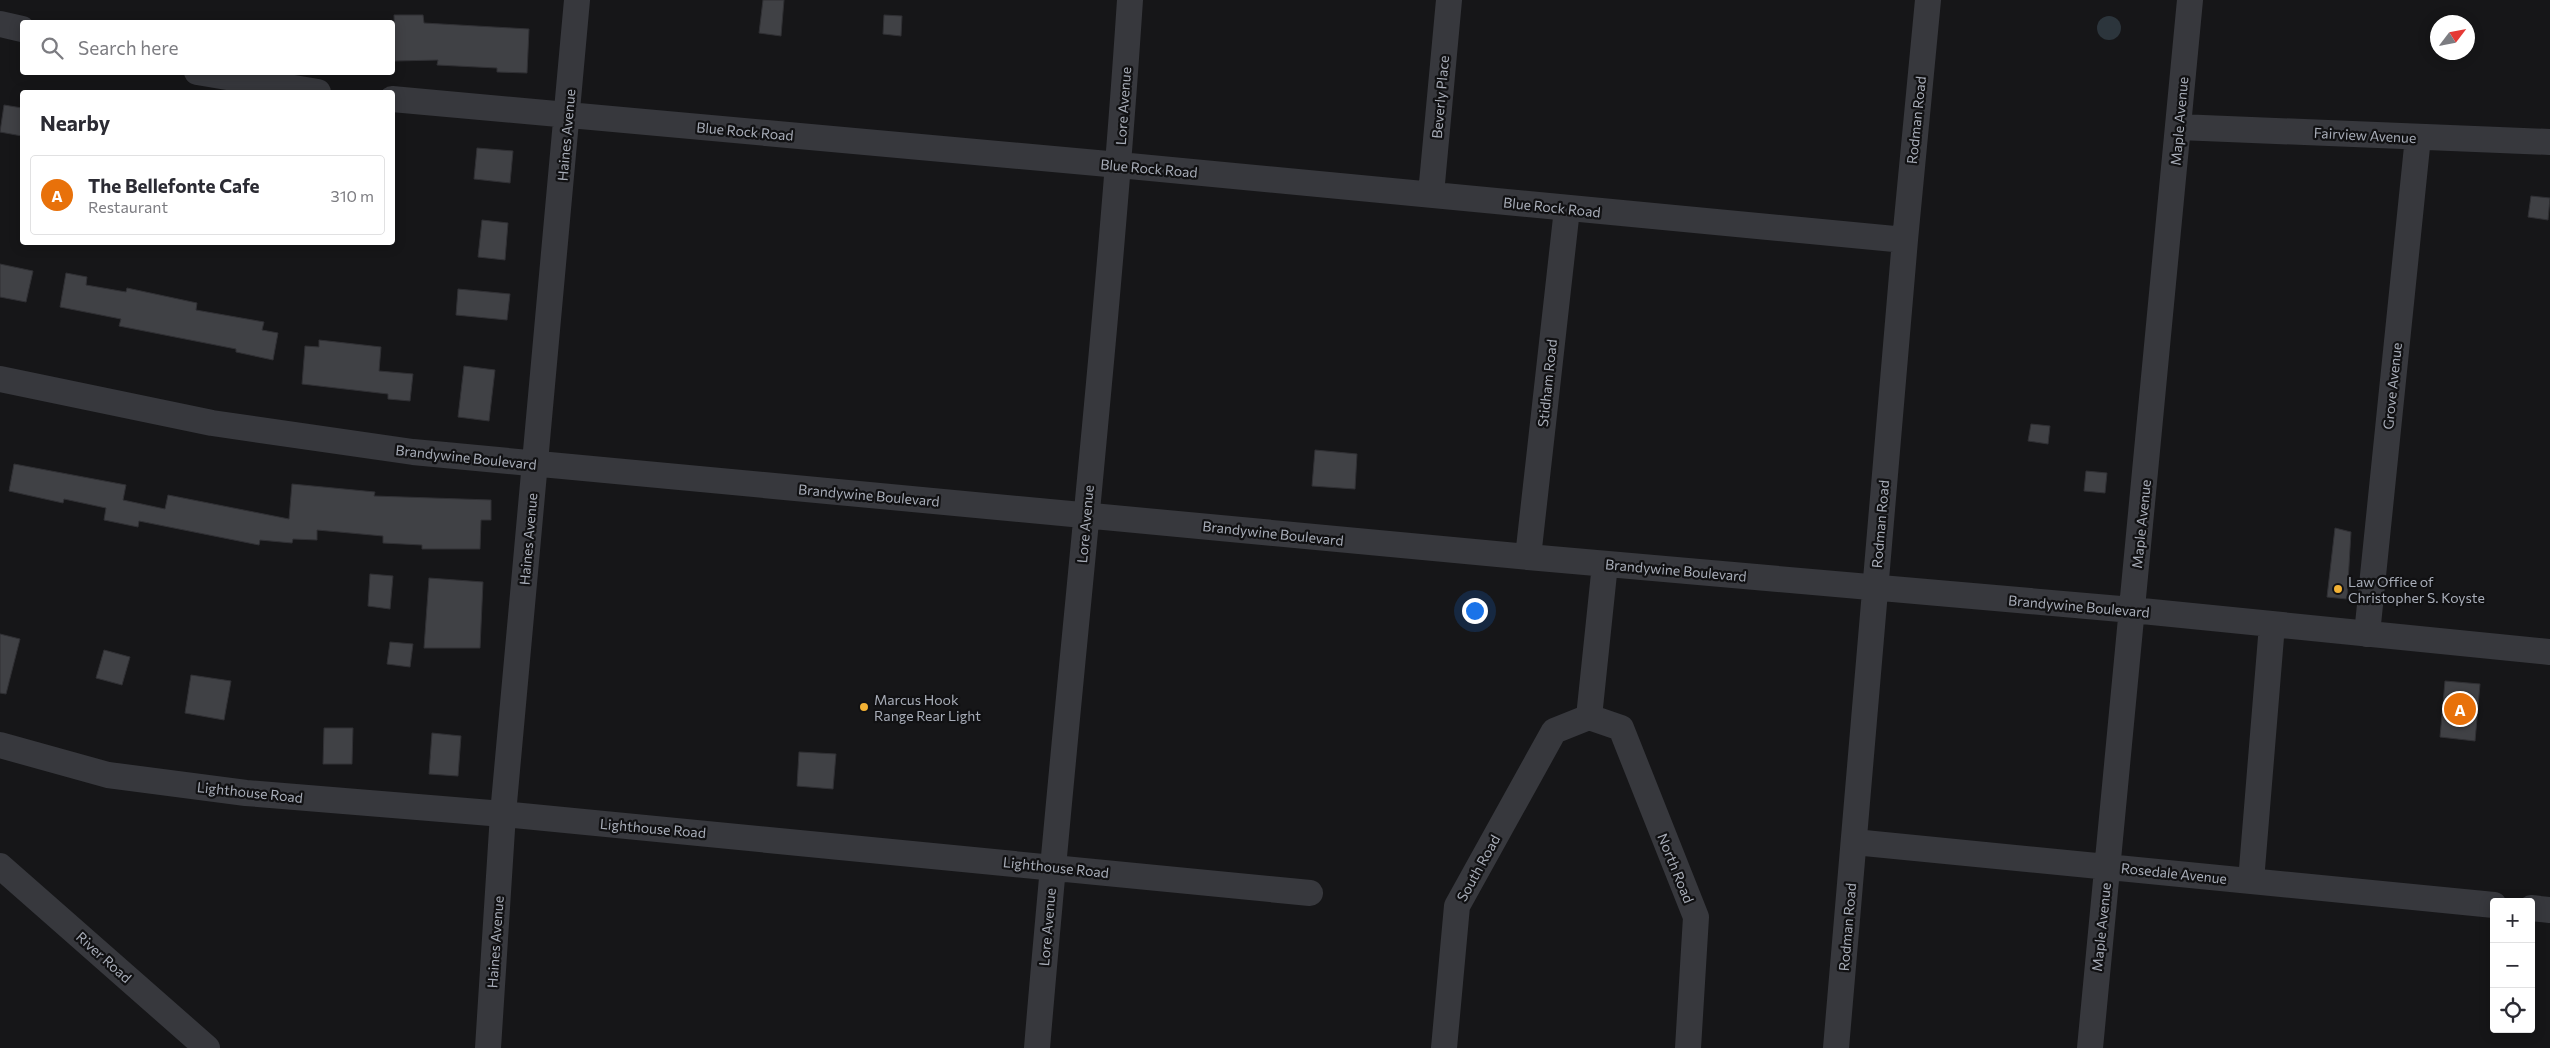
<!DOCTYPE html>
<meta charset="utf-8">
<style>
body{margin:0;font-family:Commissioner,sans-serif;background:#f2f2f3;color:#2b2b33}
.controls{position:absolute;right:15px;bottom:15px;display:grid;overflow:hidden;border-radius:5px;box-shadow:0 2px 12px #0003}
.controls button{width:45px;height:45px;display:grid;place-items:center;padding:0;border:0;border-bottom:1px solid #e1e1e2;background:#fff;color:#2b2b33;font:25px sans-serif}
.compass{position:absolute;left:2430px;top:15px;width:45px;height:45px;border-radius:50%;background:#fff;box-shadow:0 2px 12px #0003;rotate:58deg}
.you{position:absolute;left:1474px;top:610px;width:18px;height:18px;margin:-12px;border:4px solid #fff;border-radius:50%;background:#1a73e8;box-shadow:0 0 0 8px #1a73e833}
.badge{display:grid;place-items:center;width:32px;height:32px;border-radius:50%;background:#111827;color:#fff;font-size:16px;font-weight:700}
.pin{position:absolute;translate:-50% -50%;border:2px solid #fff;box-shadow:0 1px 5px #0006}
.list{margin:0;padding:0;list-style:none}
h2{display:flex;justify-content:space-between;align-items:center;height:65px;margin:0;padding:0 20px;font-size:21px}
h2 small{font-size:16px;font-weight:400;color:#7c7c81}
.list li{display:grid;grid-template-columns:32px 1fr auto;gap:15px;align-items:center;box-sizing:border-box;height:80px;margin:0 10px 10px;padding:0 10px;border:1px solid #e1e1e2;border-radius:5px}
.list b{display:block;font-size:19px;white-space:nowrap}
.list p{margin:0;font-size:16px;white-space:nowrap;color:#7c7c81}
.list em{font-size:16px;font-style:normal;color:#7c7c81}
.icon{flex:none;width:28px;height:28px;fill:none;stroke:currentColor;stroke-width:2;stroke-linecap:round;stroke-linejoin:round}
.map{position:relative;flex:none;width:2550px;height:1048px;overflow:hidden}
.search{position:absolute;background:#fff;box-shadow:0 2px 12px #0003;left:20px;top:20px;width:375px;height:55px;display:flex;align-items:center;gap:12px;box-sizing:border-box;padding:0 18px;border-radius:5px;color:#7c7c81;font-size:19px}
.panel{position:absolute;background:#fff;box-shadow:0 2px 12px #0003;left:20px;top:90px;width:375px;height:155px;border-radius:5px}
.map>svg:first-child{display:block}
</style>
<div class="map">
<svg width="2550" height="1048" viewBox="0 0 2550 1048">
<rect width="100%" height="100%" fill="#161618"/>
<path fill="#2c353c" d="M2097 28a12 12 0 1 1 24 0a12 12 0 1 1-24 0Z"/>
<path fill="#404145" stroke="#303034" d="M763,0H784L781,36L759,33Z
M394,15H423L424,23L529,29L527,73L497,72V68L437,65L438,60L395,61Z
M884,15L902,16L901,36L883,34Z
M4,105L22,108V136L0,132Z
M477,148L513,151L510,183L474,179Z
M2531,196L2550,198L2548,220L2528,217Z
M482,220L508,223L505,260L478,257Z
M0,264L33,271L26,302L0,297Z
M66,273L87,277L86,285L126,292L127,288L197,303L196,310L264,322L262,330L278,333L273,360L236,352V349L119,326L121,319L60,307Z
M458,289L510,294L507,320L456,315Z
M319,340L381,347L379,371L413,374L410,401L388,399V394L302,384L305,346L319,347Z
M464,366L495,370L489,421L458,417Z
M2031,424L2050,426L2048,444L2028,441Z
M1315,450L1357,454L1355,489L1312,486Z
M14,464L126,485L123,500L165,509L168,495L289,519L292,484L375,492L374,496L491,500V520H481L480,549H422V545L383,543V536L317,530V540L293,539L292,543L260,540L259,545L139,521L138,527L104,520L106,508L64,499L63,503L9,491Z
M2086,471L2107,473L2105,493L2084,491Z
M2335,528L2351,532L2347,599L2327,597Z
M370,574L393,576L390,609L368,606Z
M429,578L483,582L480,648H424Z
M0,634L20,639L6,694L0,693Z
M390,642L413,644L410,667L387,664Z
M104,650L130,657L122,685L96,678Z
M191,675L231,681L224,720L185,713Z
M2445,681L2480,684L2475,741L2440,737Z
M324,728H353L352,764H323Z
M432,733L461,736L458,776L429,774Z
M799,752L836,754L833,789L797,786Z"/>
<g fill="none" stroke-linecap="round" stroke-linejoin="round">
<path stroke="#37383d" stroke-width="26" d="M0,24L22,29
M197,72L318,92
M392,99L1119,165L1905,240
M2179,127L2550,142
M1431,194L1449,0
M0,379L212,423L413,452L1528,557L2132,610L2550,652
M1528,557L1567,209
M1605,564L1589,717L1621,728L1696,917L1688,1048
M2367,634L2418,137
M0,745L108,775L246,793L503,814L1310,893
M1854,842L2494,905
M0,866L207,1048
M2251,881L2272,625
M2531,908L2550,910
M488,1048L503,814L577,0
M1037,1048C1066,698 1107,350 1130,0
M1444,1048L1457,906L1554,731L1589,717
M1836,1048L1905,240L1928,0
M2090,1048L2190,0"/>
</g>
<g fill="#f2b134" stroke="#111113" stroke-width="2">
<circle cx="2338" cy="589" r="5"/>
<circle cx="864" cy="707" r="5"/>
</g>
<g text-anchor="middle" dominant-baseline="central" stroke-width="4.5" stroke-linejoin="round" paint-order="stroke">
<g font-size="14" fill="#a8adb8" stroke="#111113">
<text transform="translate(1440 97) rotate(-85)">Beverly Place</text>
<text transform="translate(1123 106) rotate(-86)">Lore Avenue</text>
<text transform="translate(1916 120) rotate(-84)">Rodman Road</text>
<text transform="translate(2179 121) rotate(-85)">Maple Avenue</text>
<text transform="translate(745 131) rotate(5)">Blue Rock Road</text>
<text transform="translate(566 135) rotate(-85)">Haines Avenue</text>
<text transform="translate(2365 135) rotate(3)">Fairview Avenue</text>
<text transform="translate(1149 168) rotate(5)">Blue Rock Road</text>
<text transform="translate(1552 207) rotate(6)">Blue Rock Road</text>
<text transform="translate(1547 383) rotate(-84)">Stidham Road</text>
<text transform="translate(2392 386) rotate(-84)">Grove Avenue</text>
<text transform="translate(466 457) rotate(6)">Brandywine Boulevard</text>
<text transform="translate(869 495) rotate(5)">Brandywine Boulevard</text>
<text transform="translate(1085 524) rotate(-85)">Lore Avenue</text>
<text transform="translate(1880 524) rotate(-85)">Rodman Road</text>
<text transform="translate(2141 524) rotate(-84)">Maple Avenue</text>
<text transform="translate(1273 533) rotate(6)">Brandywine Boulevard</text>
<text transform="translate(528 539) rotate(-85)">Haines Avenue</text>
<text transform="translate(1676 570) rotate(5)">Brandywine Boulevard</text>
<text transform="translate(2079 606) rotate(5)">Brandywine Boulevard</text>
<text transform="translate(250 792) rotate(6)">Lighthouse Road</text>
<text transform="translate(653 828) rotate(5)">Lighthouse Road</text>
<text transform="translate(1056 867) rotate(6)">Lighthouse Road</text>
<text transform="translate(1478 868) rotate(-61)">South Road</text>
<text transform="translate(1676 868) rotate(68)">North Road</text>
<text transform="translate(2174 873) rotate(6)">Rosedale Avenue</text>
<text transform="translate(1047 927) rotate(-85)">Lore Avenue</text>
<text transform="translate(1847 927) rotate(-85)">Rodman Road</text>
<text transform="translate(2101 927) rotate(-84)">Maple Avenue</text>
<text transform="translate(495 942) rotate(-86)">Haines Avenue</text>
<text transform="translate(104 957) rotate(42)">River Road</text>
</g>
<g font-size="14" fill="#a8adb8" stroke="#111113" text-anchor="start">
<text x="2348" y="581">Law Office of<tspan x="2348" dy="16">Christopher S. Koyste</tspan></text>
<text x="874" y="699">Marcus Hook<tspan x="874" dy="16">Range Rear Light</tspan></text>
</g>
</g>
</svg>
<div class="controls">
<button>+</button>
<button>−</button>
<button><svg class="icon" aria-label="locate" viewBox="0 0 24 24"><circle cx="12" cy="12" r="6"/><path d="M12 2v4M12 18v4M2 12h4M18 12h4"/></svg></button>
</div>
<svg class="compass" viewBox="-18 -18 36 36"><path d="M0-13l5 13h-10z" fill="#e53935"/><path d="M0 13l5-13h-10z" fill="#7c7c81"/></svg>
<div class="you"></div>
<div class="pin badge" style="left:2460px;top:709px;background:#e8710a">A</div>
<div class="search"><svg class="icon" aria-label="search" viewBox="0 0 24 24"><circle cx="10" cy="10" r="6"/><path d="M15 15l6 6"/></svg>Search here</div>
<section class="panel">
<h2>Nearby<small></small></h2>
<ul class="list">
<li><span class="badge" style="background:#e8710a">A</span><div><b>The Bellefonte Cafe</b><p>Restaurant</p></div><em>310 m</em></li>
</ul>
</section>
</div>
